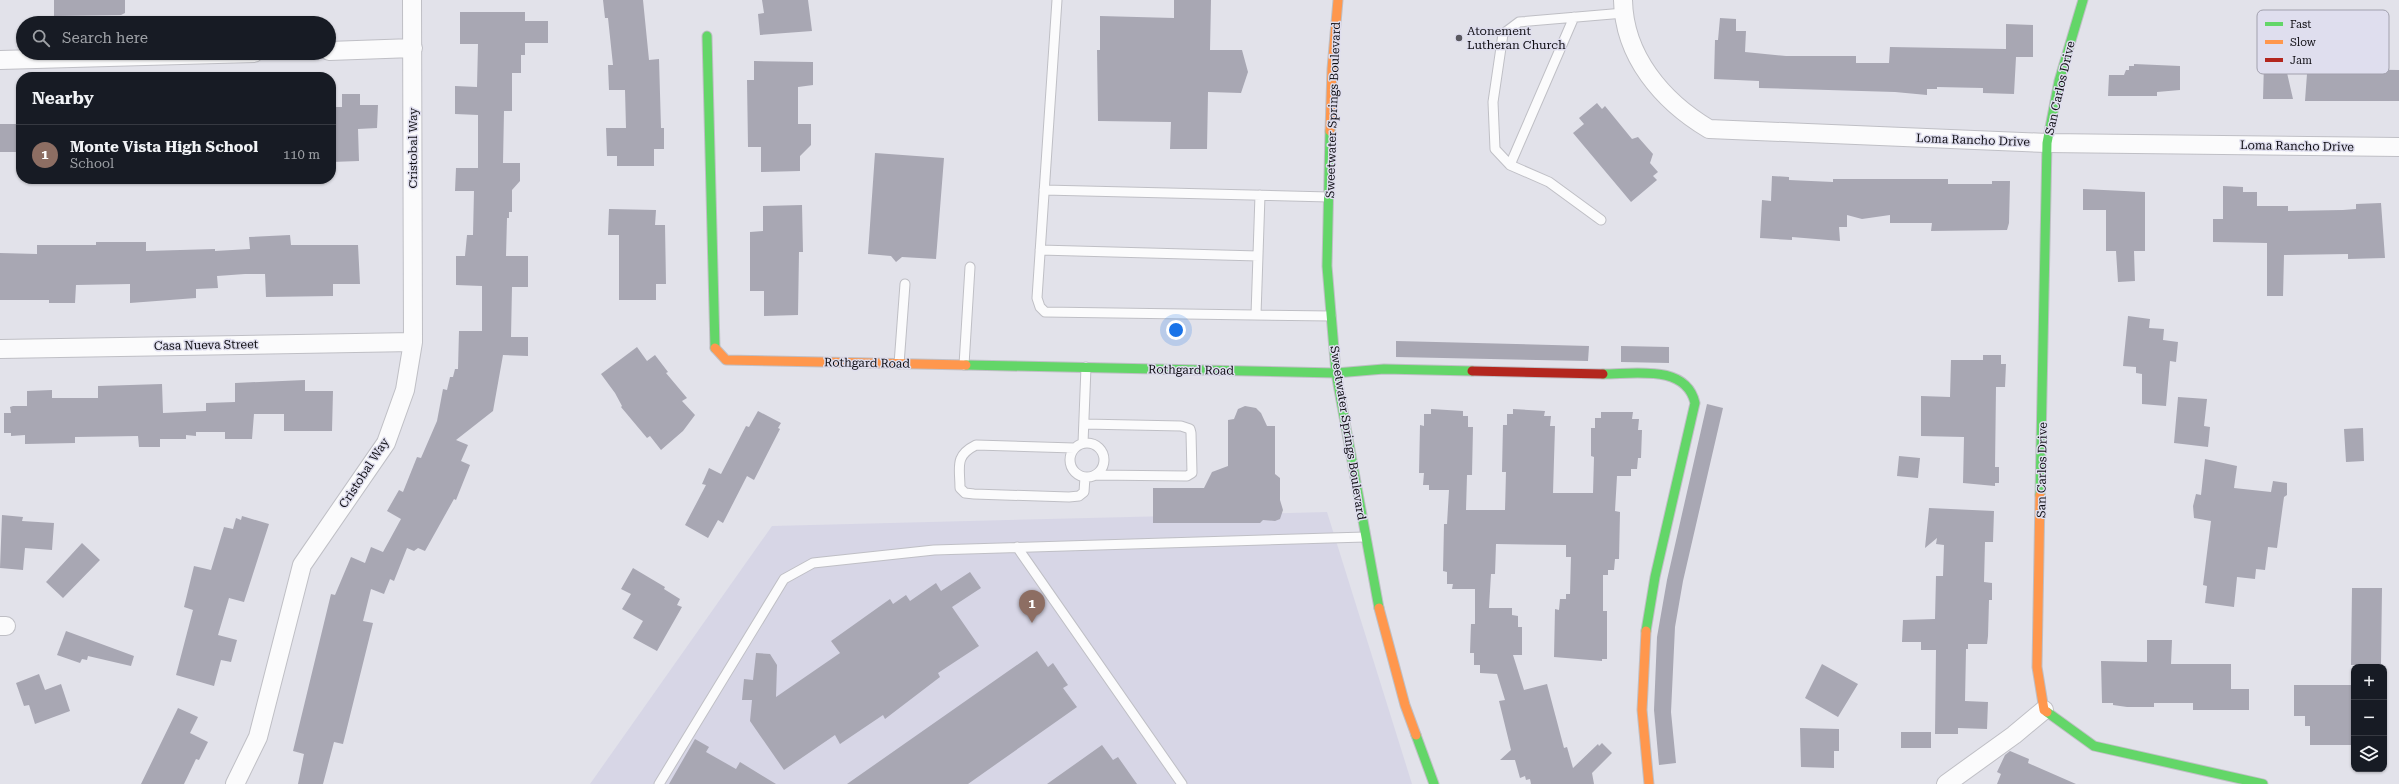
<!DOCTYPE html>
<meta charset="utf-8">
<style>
body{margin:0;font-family:"Roboto Serif",serif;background:#20242c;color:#f1f3f6}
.controls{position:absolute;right:12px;bottom:12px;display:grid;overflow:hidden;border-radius:8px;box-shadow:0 1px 3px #0004}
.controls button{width:36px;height:36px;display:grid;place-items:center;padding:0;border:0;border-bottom:1px solid #363941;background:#171b24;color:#f1f3f6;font:20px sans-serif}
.you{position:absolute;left:1176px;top:330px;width:14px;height:14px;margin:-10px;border:3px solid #fff;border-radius:50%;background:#1a73e8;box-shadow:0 0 0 6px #1a73e833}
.badge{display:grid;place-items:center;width:26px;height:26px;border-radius:50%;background:#8c9099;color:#fff;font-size:13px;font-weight:700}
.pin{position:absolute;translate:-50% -33px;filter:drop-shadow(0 1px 2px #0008)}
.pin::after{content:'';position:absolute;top:21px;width:14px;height:12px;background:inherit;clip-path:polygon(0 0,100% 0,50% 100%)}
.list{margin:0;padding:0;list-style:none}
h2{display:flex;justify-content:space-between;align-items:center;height:52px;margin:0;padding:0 16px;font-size:17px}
h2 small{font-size:13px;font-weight:400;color:#9ea1a6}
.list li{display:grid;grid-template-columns:26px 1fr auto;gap:12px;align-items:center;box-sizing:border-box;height:60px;padding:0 16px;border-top:1px solid #363941}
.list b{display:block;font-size:15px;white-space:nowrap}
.list p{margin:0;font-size:13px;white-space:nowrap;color:#9ea1a6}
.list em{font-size:13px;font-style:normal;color:#9ea1a6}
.icon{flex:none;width:22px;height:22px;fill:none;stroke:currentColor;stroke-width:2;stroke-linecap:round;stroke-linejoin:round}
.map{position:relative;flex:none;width:2399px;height:784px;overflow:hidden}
.search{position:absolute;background:#171b24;box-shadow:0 1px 3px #0004;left:16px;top:16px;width:320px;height:44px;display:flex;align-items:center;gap:10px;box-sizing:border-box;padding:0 14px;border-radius:22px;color:#9ea1a6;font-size:15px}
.panel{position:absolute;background:#171b24;box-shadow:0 1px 3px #0004;left:16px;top:72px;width:320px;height:112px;border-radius:16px}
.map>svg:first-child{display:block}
</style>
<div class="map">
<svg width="2399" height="784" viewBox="0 0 2399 784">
<rect width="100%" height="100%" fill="#e2e2ea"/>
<path fill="#d7d6e6" d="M1327,512L1412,784H590L772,526Z"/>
<path fill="#a8a7b3" d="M54,0H125V13L121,15L54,16Z
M603,0H643L649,60L659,59L661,128H664V149H654V166H617V156H607L606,128H626L625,90H609L608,65H613L608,18H605Z
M762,0H808L812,31L760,35L758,14L764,13Z
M1174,0H1211L1210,50H1242L1248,72L1241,93L1208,92L1207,149H1170L1171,122L1098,121L1097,50H1100V16L1174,18Z
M460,12H525V21H548V43H525V55H521V73H512V111H504L503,163H520V181L512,190V212H509V218H507L506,256H528V287H512L511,337H528V356L503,355L493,411L456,440L468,445L461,461L470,465L456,500L454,499L425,551L418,548L414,551L407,548L394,581L390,579L384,594L371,589L363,621L373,623L343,744L334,742L323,784H298L304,754L293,751L331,594L335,595L351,557L365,563L371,547L383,552L401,519L387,511L399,490L403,492L417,457L421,458L437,421L443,389L447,390L450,377H453L455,369H458L459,331H482V286L456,285V256H465L467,235H473L474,191H455L456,168H478V115L455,114V86L477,87L478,44H460Z
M1720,18L1736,19V31H1746L1745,52L1786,56H1856V63H1889L1890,47L2006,49V24L2033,25V57H2016L2014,94L1983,93V88L1937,87V89H1927V95L1895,92L1759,88V81L1714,79L1715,40H1718Z
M2310,33L2329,35L2327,52H2334V69L2399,70V101H2305Z
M754,61L813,62V85L798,87V124H811V145L800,156V171L761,172V147H748L747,80H754Z
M2264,63L2285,64L2293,99H2263Z
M2134,64L2180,66V90L2157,92V96H2108L2109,75H2124L2126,70H2129V66H2134Z
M342,94H360V105H378L377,128L358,129L359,161L331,162V107H342Z
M1597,103L1602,109L1605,106L1632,139L1638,137L1653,154L1650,163L1658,172L1653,176L1657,180L1631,202L1573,133L1584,124L1579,118Z
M0,124H21V152H0Z
M875,153L944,158L936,259L902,257L896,262L891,256L868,254Z
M1772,176L1789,177V180L1833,182V179H1948V184H1992V181H2010L2009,223L2007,230L1931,231L1932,223H1890V215L1862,219L1847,215V227H1839L1840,241L1792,237V240L1760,238L1762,200L1771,201Z
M2223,186L2243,187V192H2257V206H2288V211L2343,210L2356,209V204L2381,203L2385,258L2348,259V254L2284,255L2283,296H2267V243L2213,242V219H2223Z
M2083,189L2145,192V251H2134L2135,281L2118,282L2116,251H2106V210H2083Z
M802,205L803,252H799L798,315L764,316V291H750V232L763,231V206Z
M609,209L656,210L655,225H665L666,284H656V300H619V235H608Z
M290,235L291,245H358L360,284H333V296L266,297L265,274H245L217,276L218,288L196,289V298L130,303V284L76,285L75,303H49V300H0V253L37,254V245H96V242H146V251L215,249V251L250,249L249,237Z
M2128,316L2150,319L2149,328L2164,329L2163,340L2178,342L2176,362L2170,361L2166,406L2142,404V374L2136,373V367L2123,366Z
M1396,341L1589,346L1588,361L1396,357Z
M1621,346L1669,347V363L1621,362Z
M637,347L647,361L655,355L668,372L666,373L687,398L682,401L695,415L683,431L661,450L650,436L647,438L621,407L622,406L615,393L601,374Z
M1983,355H2001V364H2006L2005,387H1996L1995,467H1999V483H1995V486L1963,483L1964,437L1921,436V396L1950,397L1951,360H1983Z
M305,380V391H333L332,431H284V414H254L252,439H225V432H196V436L186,435V439H160V447H139L138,436L75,437V443L25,444V435L11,436V433H4V413H11L10,407L13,406H27V391L52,390V398H98V386L162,384L163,413L206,411V403L235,402V383Z
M2178,397L2207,399L2204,426L2210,427L2208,447L2174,443Z
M1707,404L1723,408L1683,581L1675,627L1671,712L1676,763L1659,765L1654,710L1657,637L1667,580Z
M1245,406L1256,408L1261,413L1267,426H1275V474L1280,478V500L1283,510L1280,519L1275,521L1263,520L1260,523H1153V488H1204L1212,472L1228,466V420L1234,419L1238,409Z
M1431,409L1463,411V416H1468V427H1473L1472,475H1467L1466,510H1505L1506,472H1502L1503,425H1507V414H1513V409L1545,411L1544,416H1551L1550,426H1555L1553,493H1593L1594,457L1591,456V428H1595V418H1601V412H1633L1632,419H1639L1638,430H1642L1641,458H1638L1637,469H1631V476H1617L1615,511L1620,512L1619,559H1615L1614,570H1608V575H1603V611H1607V659H1602V661L1554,657L1555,609L1559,610L1560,599H1566V594H1570L1571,557H1566V545L1496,544L1495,574H1491L1489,608H1512V615L1518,616V627H1522V655H1513L1524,690L1547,684L1564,748L1567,747L1573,768L1598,744L1599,746L1602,743L1612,753L1592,773L1594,784H1531L1530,779L1526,780L1525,776L1520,778L1515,760H1500L1511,750L1499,701L1505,700L1497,674L1480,673V665H1474V653H1470L1471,624H1475V589H1452L1453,584H1447V572L1443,571L1444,524H1447L1449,490H1429V485H1423L1424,473H1419L1420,425L1424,426V414H1431Z
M758,411L781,423L778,428L780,429L754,480L747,476L723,523L718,520L708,538L685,525L706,485L702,484L709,468L721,474L746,426L749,427Z
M2363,428L2364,461L2346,462L2344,429Z
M1899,456L1920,458L1918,478L1897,476Z
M2205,459L2237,466L2234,488L2271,492L2273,481L2287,483V495L2284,497L2277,548L2268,547L2265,570L2256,569L2255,579L2237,577L2234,607L2205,603L2207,586L2203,585L2211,521L2194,518L2193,506L2196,494L2201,495Z
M1929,508L1994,511L1993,542H1985L1984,582L1992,583V600H1989L1988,636L1987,644H1968V649H1966L1965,701L1988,702L1987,729L1958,728V734H1935L1936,650H1921V642H1902L1903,620L1935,619L1936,576H1943L1944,545L1936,544L1937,538L1925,548Z
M2,515L23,517L22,521L54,523L52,550L25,548L23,570L0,568Z
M242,516L269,524L244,602L229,598L218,635L237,640L231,662L221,660L214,686L176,675L193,610L184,607L194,566L211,570L224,527L233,529L236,518L241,520Z
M82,543L100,560L63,598L46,582Z
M633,568L665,587L664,589L680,599L677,605L682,607L657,651L633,638L643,621L622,609L631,594L621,589Z
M970,572L981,588L952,607L979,646L938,673L940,677L885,719L883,715L840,744L835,735L784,770L750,721L752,700H742L744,679L753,680L756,653L770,654L777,665L776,697L840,653L831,641L890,599L893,604L906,595L910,601L936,583L941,591Z
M2352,588H2382L2381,664L2351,665Z
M66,631L134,656L131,666L88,656L87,660L82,659L80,663L57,655Z
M2147,640H2172L2171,664H2231V689H2249V710H2193V703H2154V707H2127L2113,705V703H2102L2101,661L2147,662Z
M1037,651L1048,667L1053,663L1068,685L1063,688L1077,707L968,784H847Z
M1822,664L1858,684L1838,717L1805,698Z
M39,674L45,690L61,684L70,711L35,724L29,705L24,706L16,683Z
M2294,685H2354V745H2310V726H2305V716H2294Z
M178,708L198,717L190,733L208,742L199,760L196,759L184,784H141Z
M1800,728L1839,729V751H1834V768L1801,767Z
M1901,732H1931V748H1901Z
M695,739L709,747L706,752L736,769L740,762L776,784H669Z
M1102,745L1113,760L1118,757L1137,784H1047Z
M2010,751L2029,759L2028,763L2076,784H1997L2001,774L1997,772L2005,755Z"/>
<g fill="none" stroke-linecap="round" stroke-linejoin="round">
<g stroke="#bfbfc5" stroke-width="11">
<path id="lane" d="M1057,0L1037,298L1040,307L1045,312L1331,316
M1510,165L1574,17
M1044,190L1329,197
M1601,220L1549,182L1510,165L1495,149L1493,102L1503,34L1519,22L1624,13
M1040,250L1258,256
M1256,315L1260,195
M899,364L905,284
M964,365L970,267
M1084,424L1181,426L1190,429L1191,433L1192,473L1187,476L1095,475
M1083,443L1086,367
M1070 460a17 17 0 1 1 34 0a17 17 0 1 1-34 0Z
M1074,448L976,445C954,456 960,467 960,488L965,493L974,494L1069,497L1079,496L1084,492L1085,477
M1017,547L1182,784
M659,784L784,579L813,563L934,550L1365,537"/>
</g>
<g stroke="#bfbfc5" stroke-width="20">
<path id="street" d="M1623,0C1624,56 1662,101 1709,129L2047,143L2399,147
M329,51L413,48
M0,60L254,53
M0,349L413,342
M0,626H6
M235,784L258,737L302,565L386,443L405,390L413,342L412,0
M1946,784L2014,735L2044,710"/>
</g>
<g stroke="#bfbfc5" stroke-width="11">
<path id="fast" d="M707,36L715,348
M1330,131L1327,266L1336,373L1379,608
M966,365L1336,373L1384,369L1472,371
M1603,374C1635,374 1686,364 1695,403L1655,577L1646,631
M2040,495L2047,143L2059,81L2083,0
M2047,712L2094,746L2263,784
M1416,735L1434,784"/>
</g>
<g stroke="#bfbfc5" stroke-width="11">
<path id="slow" d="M1330,131L1332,69L1338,0
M715,348L726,360L966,365
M2040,495L2037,667L2044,710L2047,712
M1379,608L1405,705L1416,735
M1646,631L1642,710L1649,784"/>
</g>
<g stroke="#bfbfc5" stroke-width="11">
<path id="jam" d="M1472,371L1603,374"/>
</g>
<use href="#lane" stroke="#fbfbfc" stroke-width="9"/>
<use href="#street" stroke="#fbfbfc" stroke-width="18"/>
<use href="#fast" stroke="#63d668" stroke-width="9"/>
<use href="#slow" stroke="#ff974d" stroke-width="9"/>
<use href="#jam" stroke="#b3261e" stroke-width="9"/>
</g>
<circle fill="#59585f" stroke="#dfdeee" stroke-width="1.5" cx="1459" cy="38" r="4"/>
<g text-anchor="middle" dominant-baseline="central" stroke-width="3" stroke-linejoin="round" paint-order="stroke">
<g font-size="12" fill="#0f0e14" stroke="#dfdeee" text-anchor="start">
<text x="1467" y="31">Atonement<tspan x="1467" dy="14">Lutheran Church</tspan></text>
</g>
<g font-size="12" fill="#0f0e14" stroke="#dfdeee">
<text transform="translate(2060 88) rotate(-77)">San Carlos Drive</text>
<text transform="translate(1333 110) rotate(-88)">Sweetwater Springs Boulevard</text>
<text transform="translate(1973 140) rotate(2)">Loma Rancho Drive</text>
<text transform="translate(2297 146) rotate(1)">Loma Rancho Drive</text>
<text transform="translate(413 148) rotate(-90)">Cristobal Way</text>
<text transform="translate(206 345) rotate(-1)">Casa Nueva Street</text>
<text transform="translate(867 363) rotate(1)">Rothgard Road</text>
<text transform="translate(1191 370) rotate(1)">Rothgard Road</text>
<text transform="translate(1348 433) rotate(81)">Sweetwater Springs Boulevard</text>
<text transform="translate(2042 470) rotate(-89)">San Carlos Drive</text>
<text transform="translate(364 473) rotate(-57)">Cristobal Way</text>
</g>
</g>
<rect x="2257" y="10" width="132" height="64" rx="6" fill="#dfdeee" stroke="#a1a0ad" stroke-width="1"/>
<rect x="2265" y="22" width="18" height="4" fill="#63d668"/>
<rect x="2265" y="40" width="18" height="4" fill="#ff974d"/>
<rect x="2265" y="58" width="18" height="4" fill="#b3261e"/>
<g font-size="11" fill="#0f0e14">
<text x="2290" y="28">Fast</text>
<text x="2290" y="46">Slow</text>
<text x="2290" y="64">Jam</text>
</g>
</svg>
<div class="controls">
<button>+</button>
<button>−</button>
<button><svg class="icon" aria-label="layers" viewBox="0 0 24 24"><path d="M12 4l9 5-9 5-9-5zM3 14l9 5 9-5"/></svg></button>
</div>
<div class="you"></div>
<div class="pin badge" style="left:1032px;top:623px;background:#8d6e63">1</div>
<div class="search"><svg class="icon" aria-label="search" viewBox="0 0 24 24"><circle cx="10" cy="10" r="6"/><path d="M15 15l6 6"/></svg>Search here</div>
<section class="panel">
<h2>Nearby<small></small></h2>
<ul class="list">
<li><span class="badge" style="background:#8d6e63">1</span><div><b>Monte Vista High School</b><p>School</p></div><em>110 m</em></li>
</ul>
</section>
</div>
